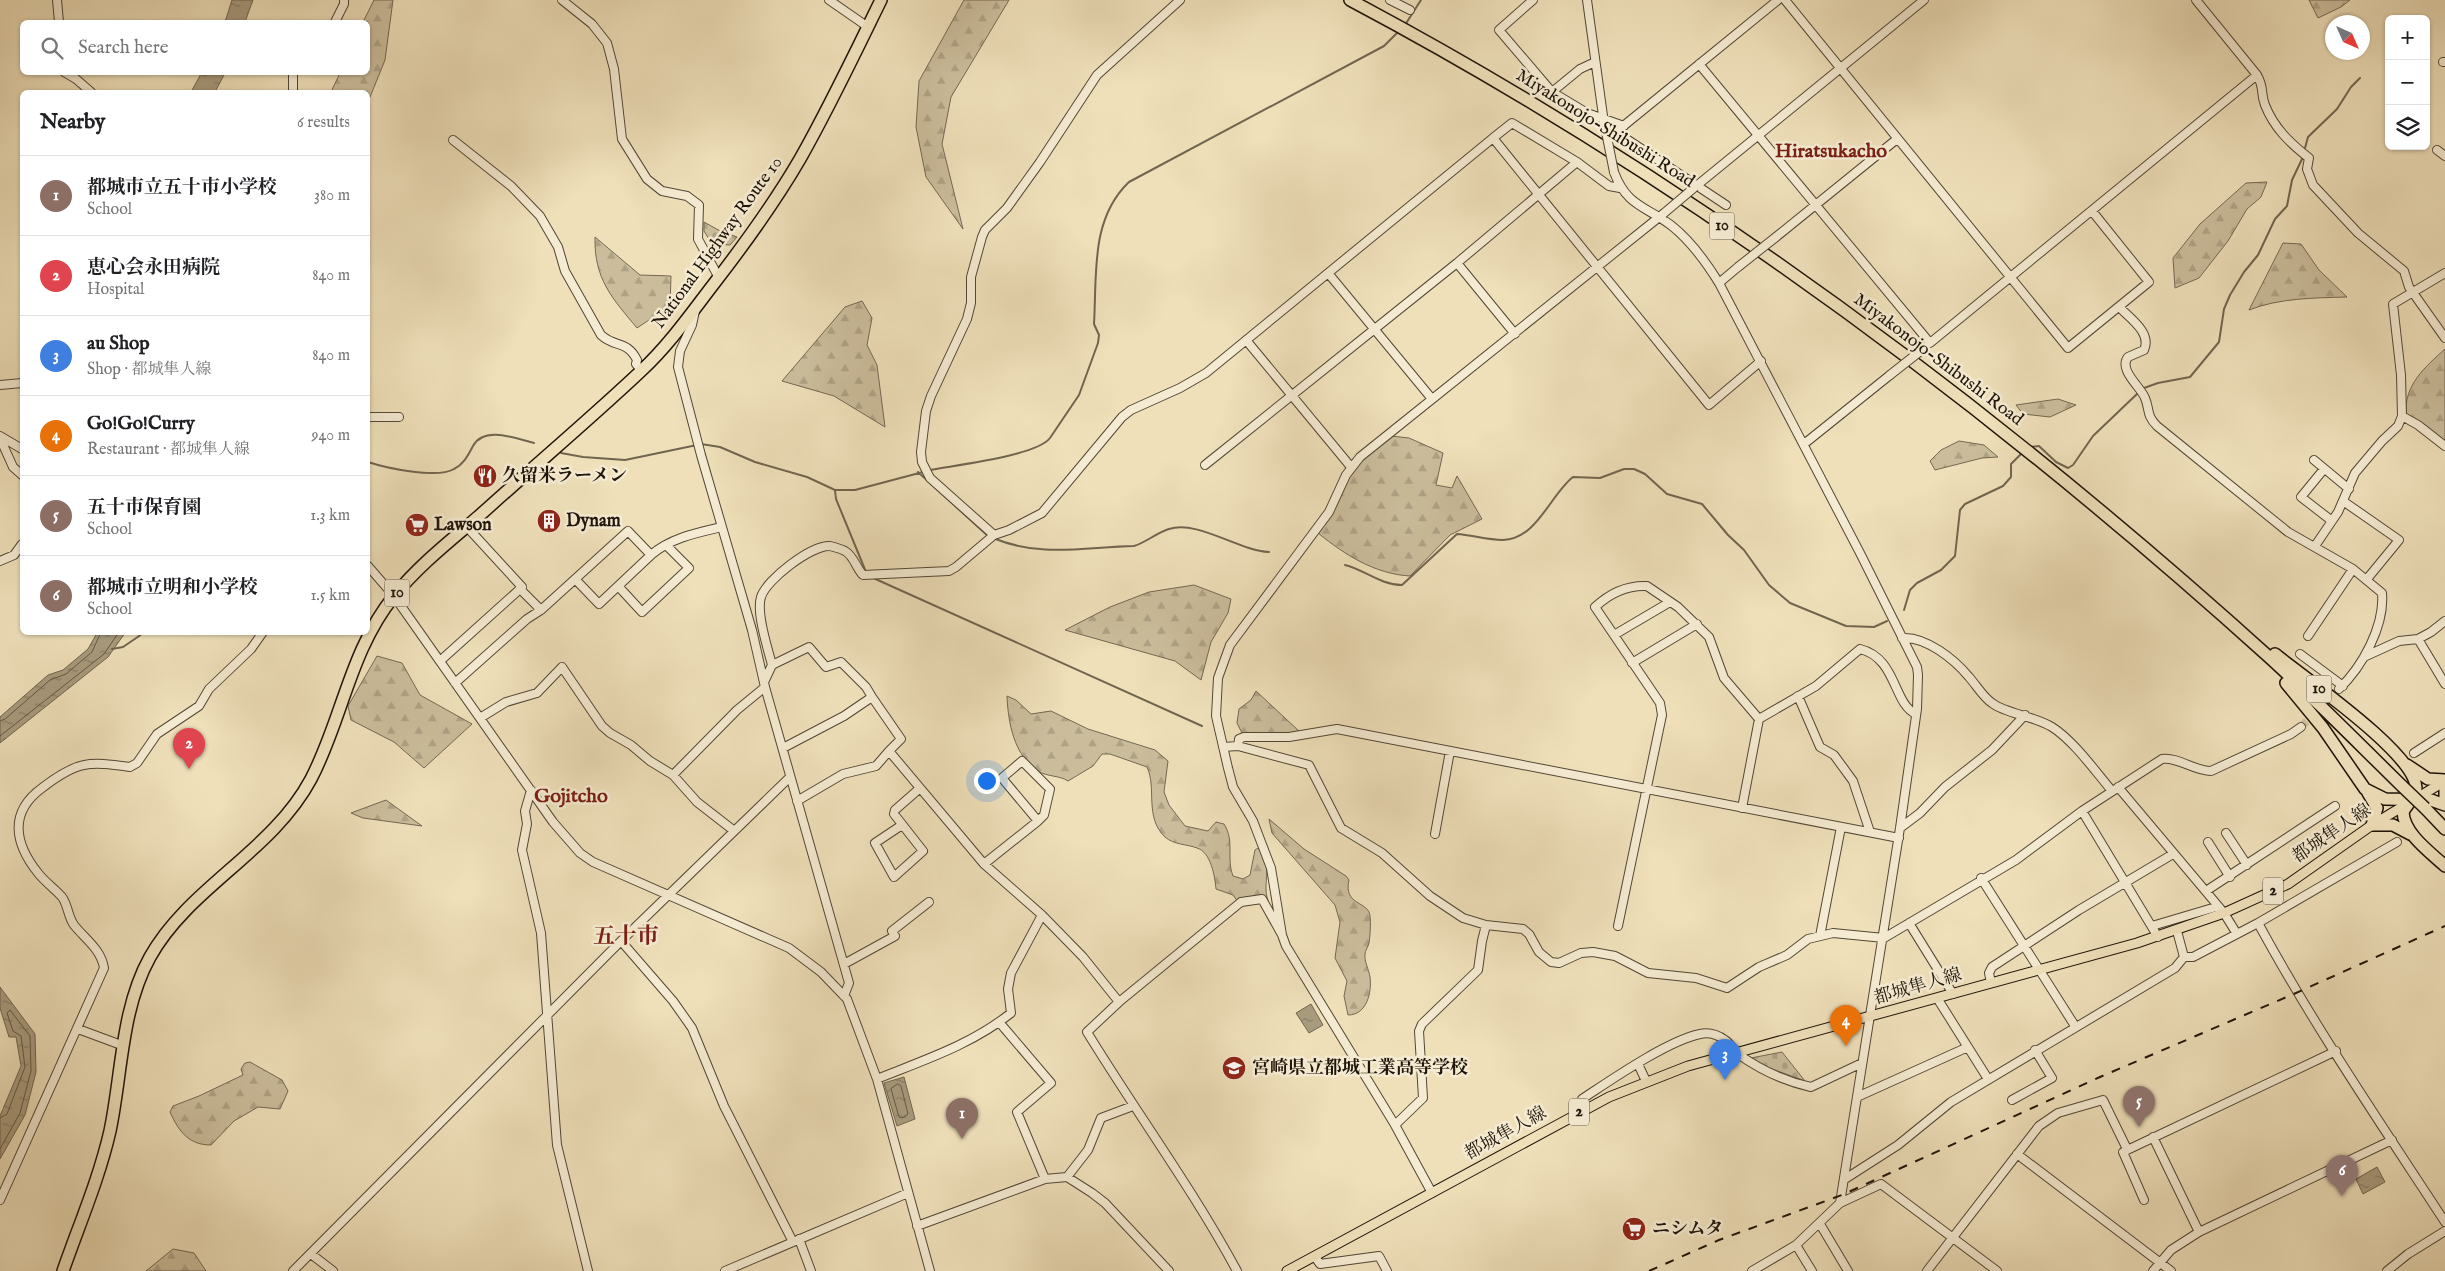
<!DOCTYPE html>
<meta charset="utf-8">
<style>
body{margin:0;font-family:"IM FELL English","Noto Serif JP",serif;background:#f2f2f2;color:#202124}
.controls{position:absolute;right:15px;top:15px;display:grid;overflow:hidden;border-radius:8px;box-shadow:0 1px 4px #0004}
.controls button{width:45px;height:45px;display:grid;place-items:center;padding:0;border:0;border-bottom:1px solid #e0e0e0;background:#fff;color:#202124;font:25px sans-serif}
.compass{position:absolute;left:2325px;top:15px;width:45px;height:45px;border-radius:50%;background:#fff;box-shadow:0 1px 4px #0004;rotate:135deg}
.you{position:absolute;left:986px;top:780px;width:18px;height:18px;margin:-12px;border:4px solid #fff;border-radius:50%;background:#1a73e8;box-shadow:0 0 0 8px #1a73e833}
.badge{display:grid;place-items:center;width:32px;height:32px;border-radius:50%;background:#8f2418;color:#fff;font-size:16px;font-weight:700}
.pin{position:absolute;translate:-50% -41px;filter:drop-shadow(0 1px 2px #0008)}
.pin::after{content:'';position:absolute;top:26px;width:18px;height:15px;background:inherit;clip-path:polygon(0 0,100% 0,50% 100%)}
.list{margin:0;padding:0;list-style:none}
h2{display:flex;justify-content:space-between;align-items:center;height:65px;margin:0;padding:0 20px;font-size:21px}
h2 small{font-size:16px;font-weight:400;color:#757577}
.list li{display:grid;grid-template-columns:32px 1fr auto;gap:15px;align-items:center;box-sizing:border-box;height:80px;padding:0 20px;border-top:1px solid #e0e0e0}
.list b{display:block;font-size:19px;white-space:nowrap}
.list p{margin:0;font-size:16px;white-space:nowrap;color:#757577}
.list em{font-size:16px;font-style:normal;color:#757577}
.icon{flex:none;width:28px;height:28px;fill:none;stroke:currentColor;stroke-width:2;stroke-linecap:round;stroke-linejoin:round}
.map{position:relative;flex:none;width:2445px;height:1271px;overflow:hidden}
.search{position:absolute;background:#fff;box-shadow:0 1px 4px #0004;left:20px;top:20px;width:350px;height:55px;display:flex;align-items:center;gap:12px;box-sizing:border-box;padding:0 18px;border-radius:8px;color:#757577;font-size:19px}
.panel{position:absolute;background:#fff;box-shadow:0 1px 4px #0004;left:20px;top:90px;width:350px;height:545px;border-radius:8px}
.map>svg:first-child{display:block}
</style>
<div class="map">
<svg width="2445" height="1271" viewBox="0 0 2445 1271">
<defs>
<pattern id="forest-firs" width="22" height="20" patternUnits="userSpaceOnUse" patternTransform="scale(1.25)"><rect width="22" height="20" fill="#cbbd9c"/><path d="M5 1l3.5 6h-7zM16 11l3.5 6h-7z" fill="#aea285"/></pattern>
<pattern id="cemetery-stones" width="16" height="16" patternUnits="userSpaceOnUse" patternTransform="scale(1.25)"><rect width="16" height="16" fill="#cbbd9c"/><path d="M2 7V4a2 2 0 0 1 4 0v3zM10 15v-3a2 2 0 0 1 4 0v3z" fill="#aea285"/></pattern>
<pattern id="water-ripples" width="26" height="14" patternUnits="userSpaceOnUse" patternTransform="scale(1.25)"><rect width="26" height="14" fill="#a89b7e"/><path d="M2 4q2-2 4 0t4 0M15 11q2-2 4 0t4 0" fill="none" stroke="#887d65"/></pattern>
</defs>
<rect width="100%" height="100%" fill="#efe0ba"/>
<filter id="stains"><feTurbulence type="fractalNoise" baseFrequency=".004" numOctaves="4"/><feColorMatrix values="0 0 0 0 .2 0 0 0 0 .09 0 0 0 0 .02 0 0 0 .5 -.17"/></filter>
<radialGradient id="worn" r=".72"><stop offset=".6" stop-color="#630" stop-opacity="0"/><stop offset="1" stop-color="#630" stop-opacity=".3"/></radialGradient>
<path fill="url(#forest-firs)" stroke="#746852" d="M374,0H393L385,60L368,102V92H331L340,73L368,72V22H363Z
M964,0H1009L951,97L942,144L963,229L926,177L916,127L919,81Z
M2309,0H2350L2341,7L2318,18Z
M2267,182L2261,197L2247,209L2228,241L2199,278L2175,288L2173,258L2200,224L2246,183Z
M595,237L640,275L671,276L670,306L637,328C612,298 594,279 595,237Z
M2283,243L2301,244L2319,270L2347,297C2314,298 2279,298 2249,310Z
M862,301L872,318L867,345L877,365L885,427L834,396L782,381L845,307Z
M2445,349V441L2444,442L2406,414C2404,385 2425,367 2445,349Z
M2058,399L2076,405L2050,417L2023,414L2016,405Z
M1391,436L1409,438L1443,453L1436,485L1452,488L1457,476L1482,519L1450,535L1410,576C1375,574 1345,555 1318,533L1336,504L1352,471L1364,458Z
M1959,441L1984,445L1998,457L1982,458L1935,470L1930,461L1941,450Z
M1194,585L1231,599L1228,613L1211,642L1201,680L1175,661L1065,630L1110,607L1149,592Z
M377,656L402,663L420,695L472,724L424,768L394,742L351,720L348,706Z
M1256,691L1300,732L1243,735L1237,723L1239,709L1251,700Z
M1007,696L1016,700L1031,714L1051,711L1088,729L1155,750L1168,761L1164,792L1169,805L1185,826L1208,831L1216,822L1224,824C1235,841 1226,858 1233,876L1243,879L1250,875L1255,850L1258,848C1270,861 1266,874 1266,889C1266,899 1272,910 1274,920L1266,900L1238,902L1233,895L1216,889C1215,877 1211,852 1197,848C1187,844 1174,845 1165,837C1144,817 1157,788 1147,767L1110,754H1102L1093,766L1068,781C1059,775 1047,777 1038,771C1014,756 1008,722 1007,696Z
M386,800L422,826L363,818L351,813Z
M1269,819L1304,849L1346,876L1349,880C1343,906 1369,901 1370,916C1371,924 1370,936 1369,943C1368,947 1365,951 1365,954C1364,961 1369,970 1370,977C1372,992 1367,1015 1348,1015L1344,996L1347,981L1335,958L1340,922L1335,905L1272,833Z
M250,1062L282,1080L288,1091L280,1109L258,1107L234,1121L211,1145C189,1145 179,1132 170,1112L173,1106L199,1096L243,1075L241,1069L245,1063Z
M173,1249L194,1253L206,1271H146Z"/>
<path fill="url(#cemetery-stones)" stroke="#746852" d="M704,222L722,232L737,237L730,245L712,244L704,231Z
M1782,1052L1805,1081L1761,1065L1751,1058Z"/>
<path fill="url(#water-ripples)" stroke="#71654f" d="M232,0H253L245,22H225Z
M202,72L225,73L215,92H191Z
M97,633H125L108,657L0,743V717L48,675L63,670L88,649Z
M0,987L35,1034L36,1072L25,1115L0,1159V1116L21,1066L16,1037H9L0,1008Z
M1311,1004L1323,1025L1309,1033L1296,1013Z
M904,1077L915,1119L897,1126L884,1083Z
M2377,1167L2385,1182L2363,1194L2356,1179Z"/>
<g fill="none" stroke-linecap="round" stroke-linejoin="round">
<path stroke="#635844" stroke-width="1" d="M0,721L5,719L50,680L66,674L92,652L101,632
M0,736L104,654L119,632
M898,1084L901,1086L908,1114L902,1118L899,1117L891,1089Z
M0,1118L7,1114L25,1067L21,1036L13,1031L7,1013L10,1010L30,1036L31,1071L20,1113L0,1149"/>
<path stroke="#71654f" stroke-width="2" d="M1405,25L1421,0
M2305,148L2308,137L2337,109L2351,87L2360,78
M2144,388L2158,383L2190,377L2219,342L2224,309L2230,295L2244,272L2258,255L2275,219L2287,206L2292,180L2303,157
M701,444L720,447L755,462L807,477L835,490H855L923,472
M2030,447L2039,446L2056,462L2068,468L2073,465L2093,436L2138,393
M561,453L583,457L625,460L697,445
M368,462C386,468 437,479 454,469C464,464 468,455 473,446C484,425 517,439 534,443
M930,470C956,465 1036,456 1050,438L1079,395L1098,343L1099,335L1094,324C1097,275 1090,219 1129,182L1384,46L1398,32
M918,472L988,536
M835,490L836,499L866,572
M993,538C1041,558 1084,547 1134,546C1147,542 1156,533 1169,529C1198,520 1237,550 1269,552
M1345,565C1365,570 1381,585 1402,585L1457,534C1472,535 1487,540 1503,540C1537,539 1550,495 1573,477L1600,478L1624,469H1634L1645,474L1667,494L1702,504L1728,535L1744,550L1769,585L1790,603L1846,626L1874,627L1887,621
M871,577L1202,726
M1904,610L1910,590L1917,583L1941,570L1955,556L1960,510L1965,504L2003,486L2011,477V464L2022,453
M112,649L123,647L145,632"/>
<path stroke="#d0c19f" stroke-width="8" stroke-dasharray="8 4" stroke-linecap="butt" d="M2301,727L2339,689"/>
<g stroke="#524735" stroke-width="10">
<path id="minor" d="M57,0L59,22
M562,0L592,24L607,43L614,69L622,139L647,179L662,191L687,196L699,205L698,239L719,278
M829,0L868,27
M1390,0L1410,10
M1533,0L1499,30L1552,92L1587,113L1624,126
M1587,0L1604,123
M1785,0L2068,348L2149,282L2092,211
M2196,0L2257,75C2265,89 2260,93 2265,105C2274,128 2290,143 2309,158L2307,169L2313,185L2358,233L2404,271L2409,287L2445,338
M335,22L344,4V0
M2443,62H2445
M1699,64L1930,343L2257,75
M64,72L76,79L91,92
M293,72V92
M1552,92L1580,69L1595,62
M1604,126L1616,132L1778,0
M1616,132L1726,205
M1493,138L1512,123L1577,162L1609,186L1620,188
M453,140L511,186L540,216L558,247L565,271L601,335C615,348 627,340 637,360L636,364L642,371
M2437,150L2445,156
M1614,172C1627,207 1646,206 1672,226C1692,242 1706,262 1719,283L1860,553L1917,667L1918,675L1917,709L1900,828L1840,1203
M1695,187L1924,0
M1776,237L1897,139
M1457,263L1515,334
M1328,273L1432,399
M1719,283L1738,267
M2119,307C2130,318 2152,333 2144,350L2128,357C2118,370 2141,387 2145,398C2150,410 2146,415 2157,426L2288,532L2353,569L2382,593C2385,626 2362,667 2339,689
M695,311L692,325L680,351L678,367L701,455L752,630L765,687L849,983L844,996
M1246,340L1351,467
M0,385L22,383
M2402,416L2418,425L2445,446
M368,417H399
M0,436L22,449
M0,438L13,467L22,475
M1804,444L1890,375
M2314,460L2349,489
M1205,465L1457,263L1577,162
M2324,469L2301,497L2332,521
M2343,501L2399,540L2367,579
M467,527L522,587L520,589
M994,535L930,478L922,462L921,452L926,411L931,396L967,319L971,303V277L982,237L985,230L1007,208L1040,162L1097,75L1180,0
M2315,546L2338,512L2355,473L2382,441L2398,426L2402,416L2401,375L2393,304L2445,273
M0,561L14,555L22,544
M368,566L394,596L553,822L580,853L593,862L789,948L821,972L847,999L877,1079L930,1271
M575,579L599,604L651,555
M618,586L642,612L689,568L666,545
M1614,635L1670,602
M2308,636L2353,569
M1902,638C1926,636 1955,660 1969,677C1977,686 1983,697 1992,703C2006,714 2035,716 2052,727C2074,741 2095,771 2112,791
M2418,639L2445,684
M2300,654L2343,686
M2366,656L2399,641L2418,639L2431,632L2445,621
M440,661L520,589L541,610L628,531L651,555C671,538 696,533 722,527
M1632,663L1697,624
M772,665C768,649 756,613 761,597C766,580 811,545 830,546C834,547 841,549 845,551C854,556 856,568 863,575L949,571L956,567L994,535L1009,530L1042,513L1122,417L1131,410L1180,388L1206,373L1493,138L1709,405L1761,361
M764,682L772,665L809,647L826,667L841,662L866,687L872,697
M455,683L527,619L541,610
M1798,696L1820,747L1834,755L1853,781L1870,832
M480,718L506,702L537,693L562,667L602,726L610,733L631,745L650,761L673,775L697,802L733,830
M1759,719L1816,686L1860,649C1897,658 1893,704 1916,714
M1238,746L1239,739L1244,737H1289L1337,729L1899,838
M1223,747L1238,746L1309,765L1341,828L1382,853L1430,896L1463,918L1486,925L1523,929L1529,934L1539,952L1551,962L1559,963L1581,953L1593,952L1615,956L1648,973L1696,978L1727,988L1759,967L1787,955L1808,939L1833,933L1884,938L2016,860L2082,811L2162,759C2179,757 2194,771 2211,771L2291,734L2301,727
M783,748L844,716L872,697L901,739L889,751L984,864L1042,915L1083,957L1119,1002
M2414,753L2445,733
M673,775L737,710L765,687
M2118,787L2224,913L2237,934
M531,790L525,811L527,824L522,850L541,933L557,1145L588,1271
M797,801L843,774L876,766L889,751
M2082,811L2158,937
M902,825L875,843L894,877L923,851L894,814L895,810L919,789
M1900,828L1920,813L1945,787L1992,750L2025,715
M2226,833L2247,865
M1435,834L1450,751
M2208,842L2230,877
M984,864L1038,821L1044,815L1050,789L1022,761L1002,778L1038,821
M1981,878L2075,1026
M2206,891L2335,806
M1909,923L1953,994
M2258,923L2397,842
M1618,926L1662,715L1660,703L1595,607C1609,594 1627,585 1647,586L1678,607L1709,637L1724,678L1759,719L1742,808
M2152,926L2216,907
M1820,936L1841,827
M621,941L673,1001L692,1028L724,1106L793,1242
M2184,957H2193L2258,923C2314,1026 2381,1124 2445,1222
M844,964L895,936L892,931L929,902
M1991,983L1989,973L1992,967L2079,910L2173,854
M1937,998L1988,1079
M999,1022L1051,1083L1017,1112L1045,1179
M78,1029L124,1046
M1638,1064L1646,1081
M877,1079C924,1060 971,1045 1011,1013L1008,989L1011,973L1042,915
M1857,1097L1968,1047
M2012,1100L2052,1078L2035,1050
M1582,1111V1099C1611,1080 1667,1041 1700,1034C1709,1032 1718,1035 1725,1040C1731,1044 1733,1050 1738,1054C1759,1069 1784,1081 1811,1087L1862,1063
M1395,1125L1423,1098L1419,1031L1422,1024L1478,970L1482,941L1486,925
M2153,1137L2199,1232
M2017,1154L2171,1271
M1067,1177L1088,1150L1101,1118L1133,1106
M1845,1179L1898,1145L1951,1102L2175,968L2184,957L2177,931
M1432,1193L1395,1125L1286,946L1282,935L1271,868L1253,821L1233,787L1228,768L1216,716L1218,678L1230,645L1329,512L1346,475L1360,457L1663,214
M0,1200L104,968C101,949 85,939 74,925C68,917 68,905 62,897C55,889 45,882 38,873C14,843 9,812 42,788C77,761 88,761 130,767L137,763L157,734L199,706L209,689L251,649L263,632
M2144,1200L2123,1152L2336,1051
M1820,1224L1848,1271
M917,1226L1045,1179L1067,1177L1092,1193L1105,1203L1169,1271
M799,1239L811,1271
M1796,1245L1812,1271
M311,1254L333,1271
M1315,1257L1320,1264L1379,1256L1387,1271
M293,1271L621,941L790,777
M725,1271L908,1193
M1237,1271C1192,1188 1136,1112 1087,1032L1119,1002L1241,902L1262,899L1281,933
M1752,1271L1796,1245L1840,1203L1881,1184L1997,1271
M1927,1271L2039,1126L2058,1113L2103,1100L2127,1149
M2153,1271L2171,1250L2199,1232L2392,1140
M2387,1271L2408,1254L2445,1231"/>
</g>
<g stroke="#1e1409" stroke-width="11">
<path id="major" d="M1287,1271L1609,1097L1688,1066L2137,943L2224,913L2288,884L2372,825L2445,781"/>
</g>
<g stroke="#1e1409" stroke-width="14">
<path id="highway" d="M1350,0C1684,177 1989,404 2269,657C2314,698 2358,743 2402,786
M2275,654C2303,677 2416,754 2416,788C2416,797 2407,804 2403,812C2404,834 2430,852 2445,866
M2286,683L2323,728L2365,789L2385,799L2431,800L2445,805
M2407,765L2428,779L2445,780
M2445,786V797
M2368,793L2377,808L2372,825
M2425,808L2445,829
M2372,825H2393L2410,834
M63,1271C79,1225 99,1179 110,1131C122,1074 121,1009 150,957C189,887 272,852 311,779C342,720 350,650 394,596C418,566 450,541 479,516C533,467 589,420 641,371C670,344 692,312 716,281C746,242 775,202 800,159C829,108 855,53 881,0"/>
</g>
<use href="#minor" stroke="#f5ebd2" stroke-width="8"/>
<use href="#major" stroke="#efe0ba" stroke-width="9"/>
<use href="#highway" stroke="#efe0ba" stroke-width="11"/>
<path stroke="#1e1409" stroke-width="2" stroke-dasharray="9 9" stroke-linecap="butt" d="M1649,1271L1719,1240L1842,1195L2100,1077L2296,993L2445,926"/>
<g stroke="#524735" stroke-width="10" stroke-linecap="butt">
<path id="minor-bridge" d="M1606,132L1614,172
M1663,214L1695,187
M1738,267L1776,237
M1890,375L1923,349"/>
</g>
<g stroke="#1e1409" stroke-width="14" stroke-linecap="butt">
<path id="highway-bridge" d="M2402,786L2425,808"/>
</g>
<use href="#minor-bridge" stroke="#f5ebd2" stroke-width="8"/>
<use href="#highway-bridge" stroke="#efe0ba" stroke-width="11"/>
</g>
<defs>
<g id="restaurant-disc" transform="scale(1.25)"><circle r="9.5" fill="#8f2418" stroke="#f5ebd2"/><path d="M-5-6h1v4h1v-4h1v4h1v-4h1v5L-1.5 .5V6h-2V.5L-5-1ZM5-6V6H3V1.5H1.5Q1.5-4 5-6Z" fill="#fff"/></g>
<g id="building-disc" transform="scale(1.25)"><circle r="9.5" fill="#8f2418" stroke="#f5ebd2"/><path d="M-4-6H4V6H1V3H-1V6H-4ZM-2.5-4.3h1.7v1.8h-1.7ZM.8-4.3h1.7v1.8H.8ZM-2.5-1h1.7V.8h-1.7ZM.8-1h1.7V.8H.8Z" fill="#fff"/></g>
<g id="supermarket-disc" transform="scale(1.25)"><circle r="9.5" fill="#8f2418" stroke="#f5ebd2"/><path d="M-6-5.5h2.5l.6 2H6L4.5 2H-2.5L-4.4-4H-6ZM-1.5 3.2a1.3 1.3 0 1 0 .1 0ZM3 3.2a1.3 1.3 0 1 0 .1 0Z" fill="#fff"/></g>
<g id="school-disc" transform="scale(1.25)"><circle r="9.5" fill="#8f2418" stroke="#f5ebd2"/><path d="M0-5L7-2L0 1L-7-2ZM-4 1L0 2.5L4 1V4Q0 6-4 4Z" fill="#fff"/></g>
</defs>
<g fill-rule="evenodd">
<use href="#restaurant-disc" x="485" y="476"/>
<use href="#building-disc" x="549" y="521"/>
<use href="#supermarket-disc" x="417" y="525"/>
<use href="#school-disc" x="1234" y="1068"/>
<use href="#supermarket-disc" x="1634" y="1229"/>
</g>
<g text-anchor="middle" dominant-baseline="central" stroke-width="5" stroke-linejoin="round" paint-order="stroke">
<g fill="#f5ebd2" stroke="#5e5445" stroke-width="1">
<rect x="1709.5" y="212.5" width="25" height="27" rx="4"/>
<rect x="384.5" y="579.5" width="25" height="27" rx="4"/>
<rect x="2306.5" y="675.5" width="25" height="27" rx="4"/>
<rect x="2263" y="877.5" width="20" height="27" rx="4"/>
<rect x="1569" y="1098.5" width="20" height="27" rx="4"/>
</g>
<g font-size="16" font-weight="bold" fill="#1e1409">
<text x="1722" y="226">10</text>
<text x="397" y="593">10</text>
<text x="2319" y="689">10</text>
<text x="2273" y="891">2</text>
<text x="1579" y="1112">2</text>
</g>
<g font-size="18" fill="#1e1409" stroke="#f5ebd2">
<text transform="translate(1605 129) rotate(32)">Miyakonojo-Shibushi Road</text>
<text transform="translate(718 243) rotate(-54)">National Highway Route 10</text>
<text transform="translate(1938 360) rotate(37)">Miyakonojo-Shibushi Road</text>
<text transform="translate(2332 834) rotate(-34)">都城隼人線</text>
<text transform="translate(1918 987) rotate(-16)">都城隼人線</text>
<text transform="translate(1506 1134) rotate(-29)">都城隼人線</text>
</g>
<g font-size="18" font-weight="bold" fill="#1e1409" stroke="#f5ebd2" text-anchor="start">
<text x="502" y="476">久留米ラーメン</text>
<text x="566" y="521">Dynam</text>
<text x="434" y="525">Lawson</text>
<text x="1252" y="1068">宮崎県立都城工業高等学校</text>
<text x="1652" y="1229">ニシムタ</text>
</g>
<g font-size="20" font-weight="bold" fill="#7a1f14" stroke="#f5ebd2">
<text x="1831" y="151">Hiratsukacho</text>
<text x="571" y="796">Gojitcho</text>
</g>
<g font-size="22" font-weight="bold" fill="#7a1f14" stroke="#f5ebd2">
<text x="626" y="937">五十市</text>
</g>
</g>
<rect width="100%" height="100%" filter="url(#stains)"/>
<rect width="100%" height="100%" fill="url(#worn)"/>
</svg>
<div class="controls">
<button>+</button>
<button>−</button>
<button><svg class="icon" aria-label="layers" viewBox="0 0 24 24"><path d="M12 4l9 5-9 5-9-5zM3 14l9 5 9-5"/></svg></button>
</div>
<svg class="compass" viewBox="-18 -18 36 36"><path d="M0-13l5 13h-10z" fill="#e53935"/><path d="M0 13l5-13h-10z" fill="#757577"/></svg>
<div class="you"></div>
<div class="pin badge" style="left:962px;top:1139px;background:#8d6e63">1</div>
<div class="pin badge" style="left:189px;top:769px;background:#e0444e">2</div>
<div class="pin badge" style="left:1725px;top:1080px;background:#3f7fe0">3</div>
<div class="pin badge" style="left:1846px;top:1046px;background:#e8710a">4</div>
<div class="pin badge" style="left:2139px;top:1127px;background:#8d6e63">5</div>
<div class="pin badge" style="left:2342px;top:1196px;background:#8d6e63">6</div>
<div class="search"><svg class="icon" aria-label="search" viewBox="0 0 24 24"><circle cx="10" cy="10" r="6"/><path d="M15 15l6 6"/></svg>Search here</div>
<section class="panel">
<h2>Nearby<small>6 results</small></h2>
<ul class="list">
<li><span class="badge" style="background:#8d6e63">1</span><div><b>都城市立五十市小学校</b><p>School</p></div><em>380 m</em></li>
<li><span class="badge" style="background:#e0444e">2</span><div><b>恵心会永田病院</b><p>Hospital</p></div><em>840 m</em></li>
<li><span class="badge" style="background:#3f7fe0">3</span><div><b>au Shop</b><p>Shop · 都城隼人線</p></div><em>840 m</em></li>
<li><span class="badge" style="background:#e8710a">4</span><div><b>Go!Go!Curry</b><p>Restaurant · 都城隼人線</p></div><em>940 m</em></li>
<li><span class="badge" style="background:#8d6e63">5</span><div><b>五十市保育園</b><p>School</p></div><em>1.3 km</em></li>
<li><span class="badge" style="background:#8d6e63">6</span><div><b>都城市立明和小学校</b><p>School</p></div><em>1.5 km</em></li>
</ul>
</section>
</div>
